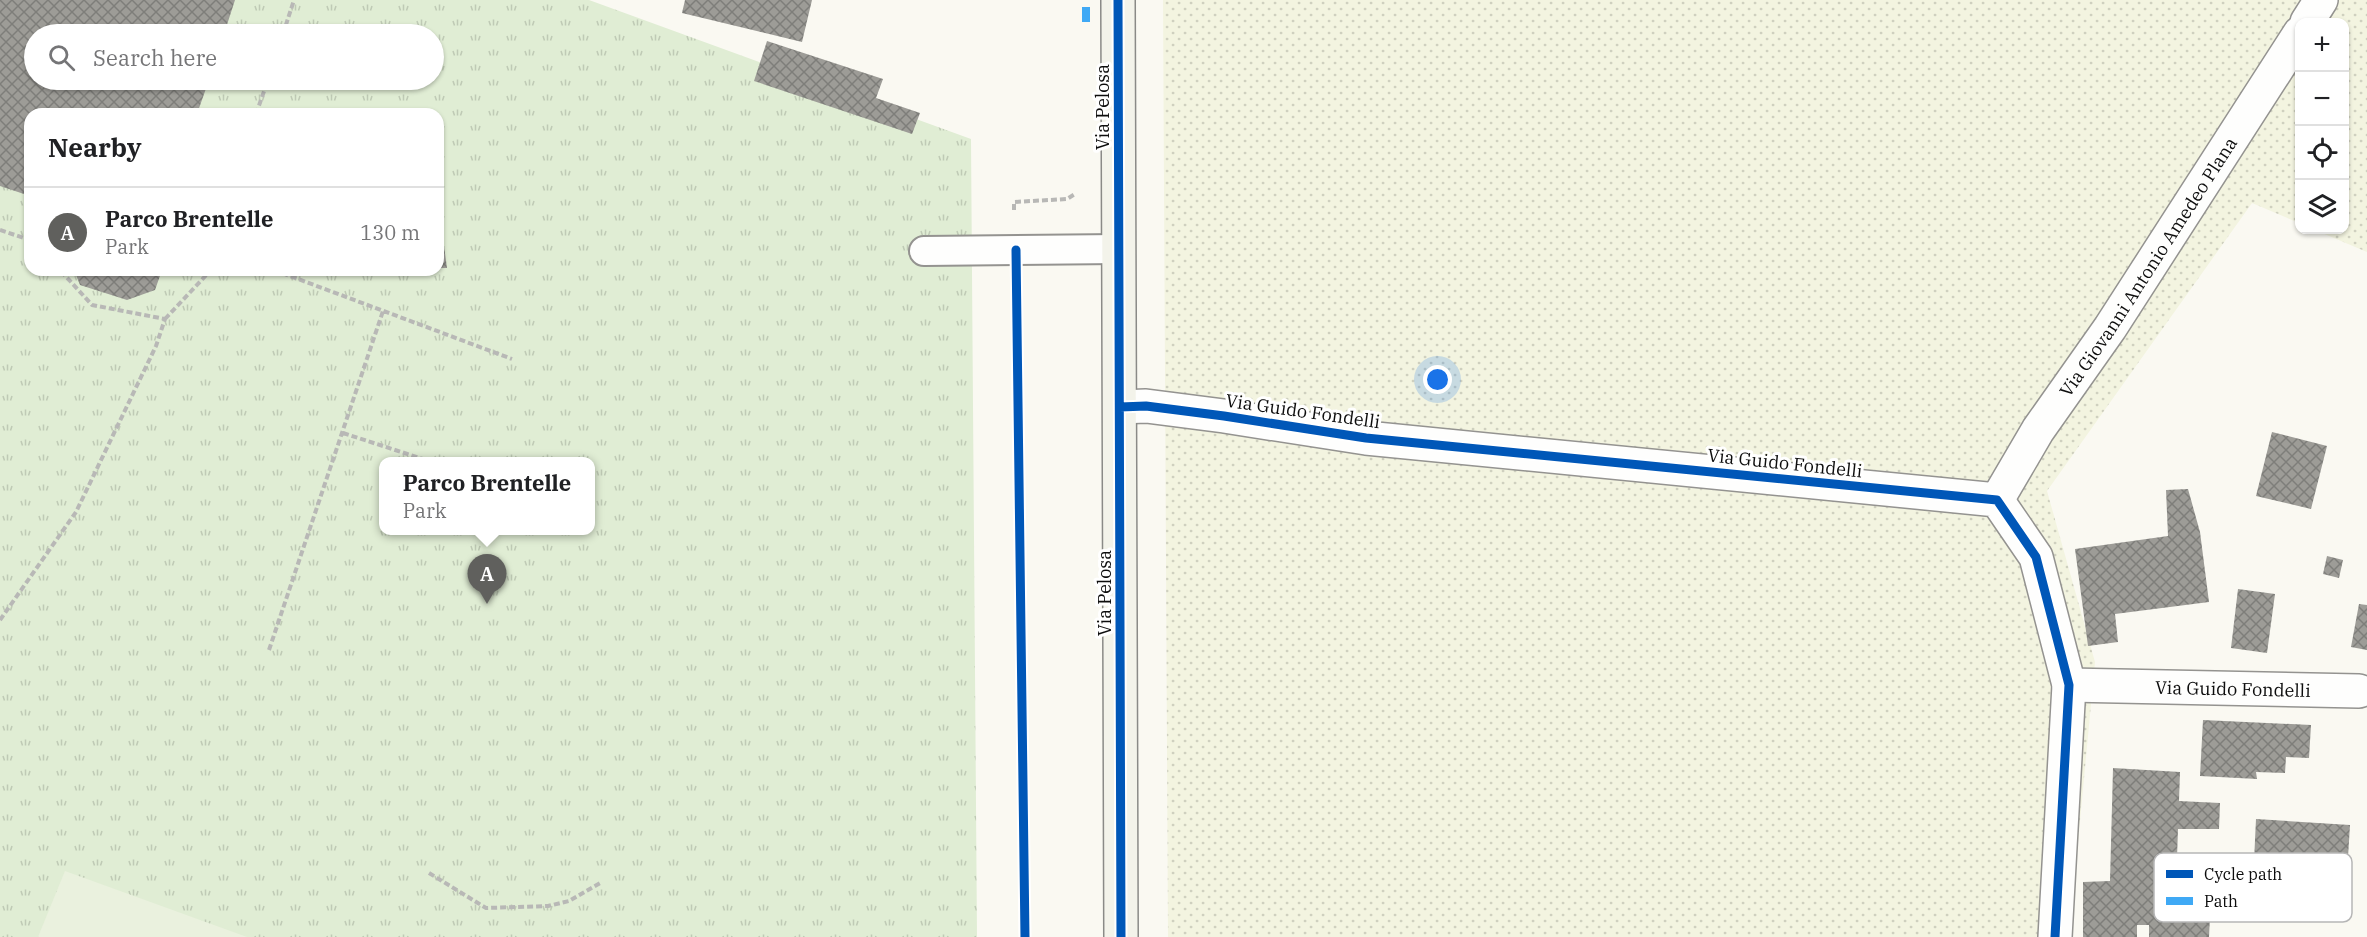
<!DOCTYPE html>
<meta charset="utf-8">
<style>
body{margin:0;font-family:"IBM Plex Serif",serif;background:#f2f2f2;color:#202124}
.controls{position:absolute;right:18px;top:18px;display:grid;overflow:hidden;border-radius:12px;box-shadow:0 2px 4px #0004}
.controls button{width:54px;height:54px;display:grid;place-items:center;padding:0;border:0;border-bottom:2px solid #e0e0e0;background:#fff;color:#202124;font:30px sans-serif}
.you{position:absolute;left:1438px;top:380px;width:21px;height:21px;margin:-15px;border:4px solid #fff;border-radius:50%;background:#1a73e8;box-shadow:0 0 0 9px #1a73e833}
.badge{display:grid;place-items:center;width:39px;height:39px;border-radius:50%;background:#60605d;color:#fff;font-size:20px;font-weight:700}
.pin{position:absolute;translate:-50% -50px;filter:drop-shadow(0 2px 3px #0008)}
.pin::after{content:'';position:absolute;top:32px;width:21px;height:18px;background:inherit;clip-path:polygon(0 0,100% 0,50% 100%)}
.popup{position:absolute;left:379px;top:457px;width:216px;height:78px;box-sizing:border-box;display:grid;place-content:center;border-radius:12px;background:#fff;filter:drop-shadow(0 2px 4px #0005);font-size:20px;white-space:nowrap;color:#757577}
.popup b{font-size:22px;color:#202124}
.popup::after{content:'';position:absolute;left:50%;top:100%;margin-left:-12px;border:12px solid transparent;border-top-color:#fff}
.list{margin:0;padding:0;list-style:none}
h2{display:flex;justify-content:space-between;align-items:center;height:78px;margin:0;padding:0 24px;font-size:26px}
h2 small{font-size:20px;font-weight:400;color:#757577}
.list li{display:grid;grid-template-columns:39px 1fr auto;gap:18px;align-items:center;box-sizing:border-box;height:90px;padding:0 24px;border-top:2px solid #e0e0e0}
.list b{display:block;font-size:22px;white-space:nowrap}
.list p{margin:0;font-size:20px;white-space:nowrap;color:#757577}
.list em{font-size:20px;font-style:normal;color:#757577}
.icon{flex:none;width:33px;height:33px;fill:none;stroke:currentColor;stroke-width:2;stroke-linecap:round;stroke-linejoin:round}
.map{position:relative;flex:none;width:2367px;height:937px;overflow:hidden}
.search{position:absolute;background:#fff;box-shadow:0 2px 4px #0004;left:24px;top:24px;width:420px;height:66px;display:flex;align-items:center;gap:15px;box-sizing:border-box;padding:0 21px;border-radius:33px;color:#757577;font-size:22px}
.panel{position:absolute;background:#fff;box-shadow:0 2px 4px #0004;left:24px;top:108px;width:420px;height:168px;border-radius:18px}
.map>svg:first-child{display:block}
</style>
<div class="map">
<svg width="2367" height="937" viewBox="0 0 2367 937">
<defs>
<pattern id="farmland-dots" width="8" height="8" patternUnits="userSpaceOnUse" patternTransform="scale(1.5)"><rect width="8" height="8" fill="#f3f4e0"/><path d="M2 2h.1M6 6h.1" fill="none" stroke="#cfd0bf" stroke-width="1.8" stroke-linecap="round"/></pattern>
<pattern id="park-tufts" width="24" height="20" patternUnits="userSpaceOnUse" patternTransform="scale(1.5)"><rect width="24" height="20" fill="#e0edd4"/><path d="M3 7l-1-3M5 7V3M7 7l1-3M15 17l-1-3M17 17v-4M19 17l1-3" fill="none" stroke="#bfcab5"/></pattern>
<pattern id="building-cross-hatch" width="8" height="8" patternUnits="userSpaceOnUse" patternTransform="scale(1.5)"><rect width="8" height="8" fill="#9d9c97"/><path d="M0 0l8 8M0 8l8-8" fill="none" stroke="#7e7e7a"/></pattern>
</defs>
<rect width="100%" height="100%" fill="#faf9f2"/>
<path fill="url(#farmland-dots)" d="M1163,0H2367V252L2315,230H2344V22H2300L2299,223L2252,203L2047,491L2095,662L2069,937H1168Z"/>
<path fill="url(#park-tufts)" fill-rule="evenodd" d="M0,0H589L971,139L977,937H0ZM34,34H434V80H34ZM30,114H438V270H30ZM384,462H590V530H384Z"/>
<path fill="#eaf1de" d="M65,871L247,937H38Z"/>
<path fill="url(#building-cross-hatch)" d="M0,0H235L224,34H34V80H209L197,114H30V196L0,186Z
M685,0H812L802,42L682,13Z
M767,41L883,79L876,98L920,113L912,134L754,81Z
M438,217H440L447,268H438Z
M74,270H162L155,290L127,300L80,285Z
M2272,432L2327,446L2311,509L2256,496Z
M2188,489L2200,532L2209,602L2115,614L2118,642L2088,646L2075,549L2168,536L2166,490Z
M2327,556L2343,560L2339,578L2323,574Z
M2238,589L2275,594L2267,653L2231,648Z
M2359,604L2367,605V650L2351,647Z
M2203,720L2311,725L2309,758L2286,757L2285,773L2256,772L2257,779L2200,776Z
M2113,768L2180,772L2179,801L2220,803L2219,829H2178L2175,916L2210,917L2209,937H2149V925H2137V937H2083V882L2110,881Z
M2256,819L2350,825L2346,890L2253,883Z"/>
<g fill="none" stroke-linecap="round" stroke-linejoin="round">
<g stroke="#949390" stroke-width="32">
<path id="lane" d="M924,251L1119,249"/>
</g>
<g stroke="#949390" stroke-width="36">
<g id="street">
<path d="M2307,22L2321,0"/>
<path d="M1120,407L1146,406L1224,416L1366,438L1997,500L2036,557L2069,685L2055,937"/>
<path id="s1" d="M1997,500L2038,430L2110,328L2300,33"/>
<path id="s2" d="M2069,685L2359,691"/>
</g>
</g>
<g stroke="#8a8a87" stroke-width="36">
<path id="secondary" d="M1118,0L1121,937"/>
</g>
<path stroke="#b8b8b6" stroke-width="4" stroke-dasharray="6 3" stroke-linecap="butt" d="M283,34L294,0
M256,114L268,80
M1014,210V202L1067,199L1075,194
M0,230L30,240
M274,270L512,359
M165,319L211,270
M343,433L432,462
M0,620L76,512L156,346L165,319L92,305L60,270
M269,650L383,311
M429,873L486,908L548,906L569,901L602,882"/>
<use href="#lane" stroke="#fefefd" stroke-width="28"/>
<use href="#street" stroke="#fefefd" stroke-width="33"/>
<use href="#secondary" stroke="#f3f3ea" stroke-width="33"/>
<path stroke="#3fa9f5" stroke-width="8" stroke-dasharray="15 8" stroke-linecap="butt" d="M1086,22V0"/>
<g stroke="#fff" stroke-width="13">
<path id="cycleway" d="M1118,0L1121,937
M1016,250L1025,937
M1120,407L1146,406L1224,416L1366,438L1997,500L2036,557L2069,685L2055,937"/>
</g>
<use href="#cycleway" stroke="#0057b8" stroke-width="9"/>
</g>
<g text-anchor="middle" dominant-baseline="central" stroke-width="6" stroke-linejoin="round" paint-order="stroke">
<g font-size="18" fill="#0d0d0d" stroke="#fff">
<text transform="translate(1102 107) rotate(-90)">Via Pelosa</text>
<text stroke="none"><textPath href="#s1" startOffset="278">Via Giovanni Antonio Amedeo Plana</textPath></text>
<text transform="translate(1303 411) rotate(8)">Via Guido Fondelli</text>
<text transform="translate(1785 463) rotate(6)">Via Guido Fondelli</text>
<text transform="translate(1104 593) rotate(-90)">Via Pelosa</text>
<text stroke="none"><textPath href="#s2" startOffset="164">Via Guido Fondelli</textPath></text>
</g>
</g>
<rect x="2154" y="853" width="198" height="69" rx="9" fill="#fff" stroke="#b6b6b6" stroke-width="1.5"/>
<rect x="2166" y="870" width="27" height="8" fill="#0057b8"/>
<rect x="2166" y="897" width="27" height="8" fill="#3fa9f5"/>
<g font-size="16" fill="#0d0d0d">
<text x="2204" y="880">Cycle path</text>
<text x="2204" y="907">Path</text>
</g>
</svg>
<div class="controls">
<button>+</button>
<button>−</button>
<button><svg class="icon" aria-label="locate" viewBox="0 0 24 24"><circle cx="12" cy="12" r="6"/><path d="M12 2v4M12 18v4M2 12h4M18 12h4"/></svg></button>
<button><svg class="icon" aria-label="layers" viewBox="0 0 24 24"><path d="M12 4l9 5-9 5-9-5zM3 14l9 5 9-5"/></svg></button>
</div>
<div class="you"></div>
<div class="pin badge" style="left:487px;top:604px">A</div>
<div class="popup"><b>Parco Brentelle</b>Park</div>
<div class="search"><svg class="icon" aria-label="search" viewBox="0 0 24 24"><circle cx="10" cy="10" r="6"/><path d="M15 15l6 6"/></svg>Search here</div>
<section class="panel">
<h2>Nearby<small></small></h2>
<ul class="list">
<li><span class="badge">A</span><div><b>Parco Brentelle</b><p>Park</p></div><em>130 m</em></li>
</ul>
</section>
</div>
